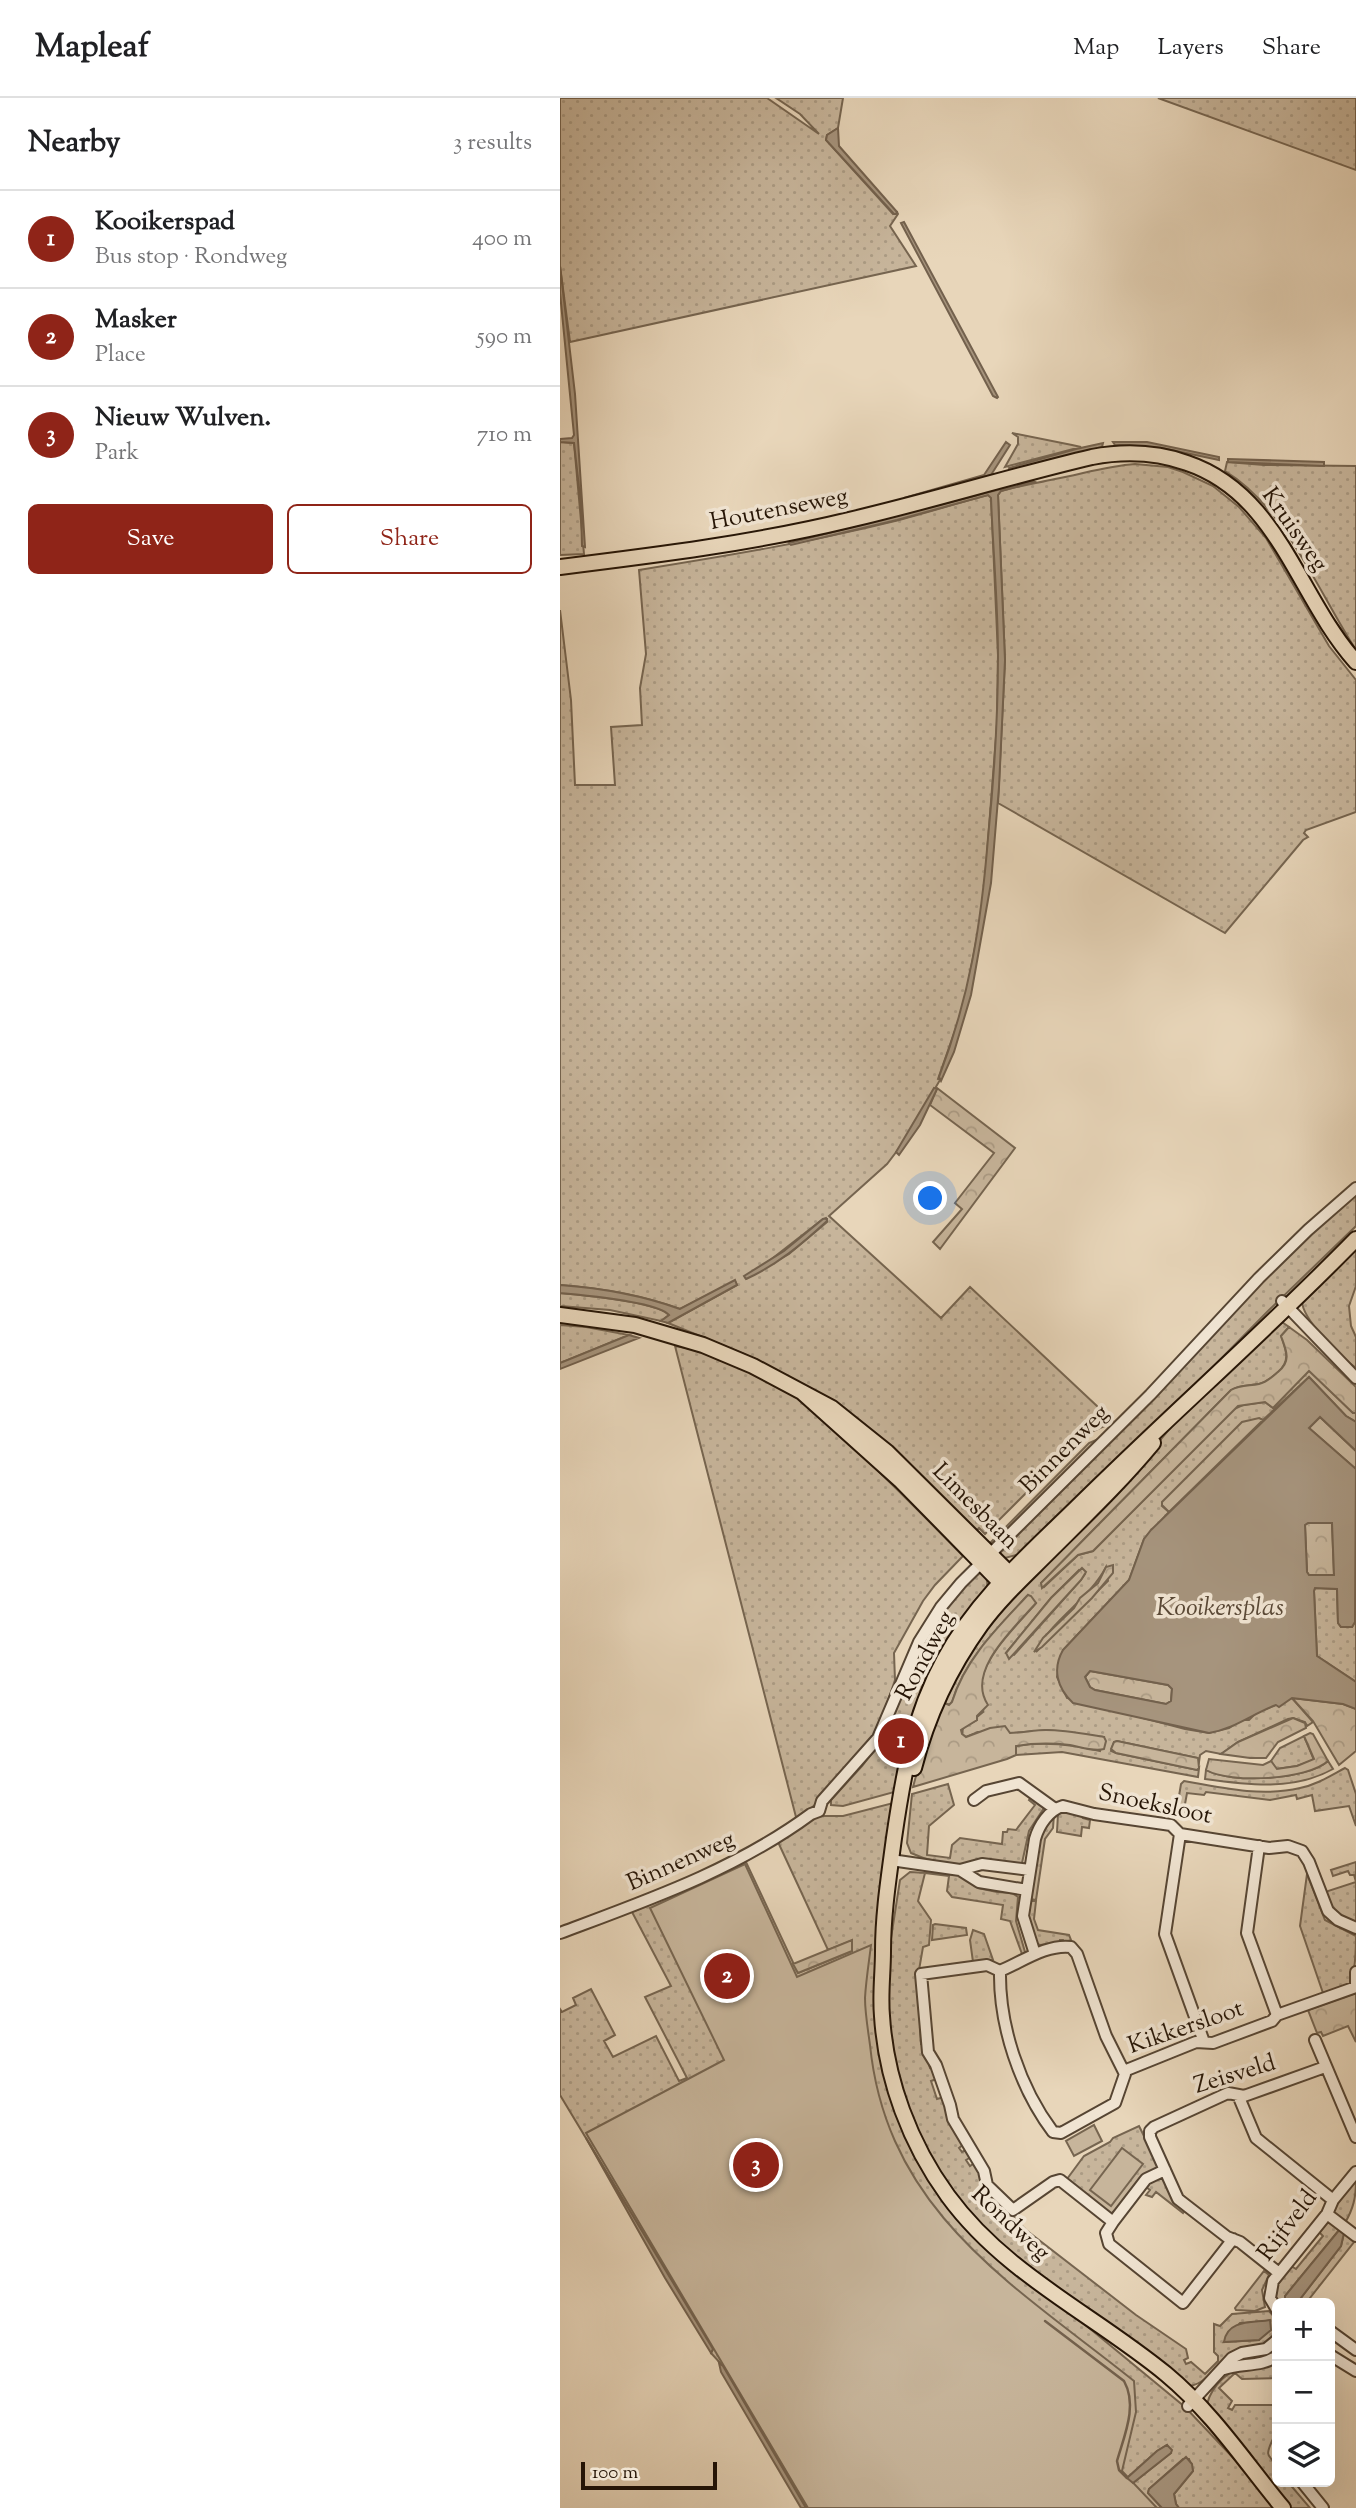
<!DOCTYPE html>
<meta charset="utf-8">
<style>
body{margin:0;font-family:"Sorts Mill Goudy",serif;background:#f2f2f2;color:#202124}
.controls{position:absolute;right:21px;bottom:21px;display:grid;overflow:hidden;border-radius:10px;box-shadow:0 7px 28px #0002}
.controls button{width:63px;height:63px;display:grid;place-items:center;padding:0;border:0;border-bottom:2px solid #e0e0e0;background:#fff;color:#202124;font:35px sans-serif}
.scale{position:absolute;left:21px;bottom:18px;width:136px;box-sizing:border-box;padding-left:7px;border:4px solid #261506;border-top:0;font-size:19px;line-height:24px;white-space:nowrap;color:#261506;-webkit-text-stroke:5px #f0e4d2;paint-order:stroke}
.you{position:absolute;left:371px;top:1101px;width:24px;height:24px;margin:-18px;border:5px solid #fff;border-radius:50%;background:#1a73e8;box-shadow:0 0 0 10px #1a73e833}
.badge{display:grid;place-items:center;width:46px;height:46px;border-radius:50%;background:#8f2418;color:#fff;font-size:23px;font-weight:700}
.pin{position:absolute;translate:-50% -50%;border:4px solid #fff;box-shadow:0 2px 7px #0006}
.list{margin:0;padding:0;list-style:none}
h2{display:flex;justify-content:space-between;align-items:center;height:91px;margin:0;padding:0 28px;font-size:30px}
h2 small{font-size:23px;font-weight:400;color:#757577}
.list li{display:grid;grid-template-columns:46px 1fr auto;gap:21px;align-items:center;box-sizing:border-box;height:98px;padding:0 28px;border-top:2px solid #e0e0e0}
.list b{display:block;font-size:26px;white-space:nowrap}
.list p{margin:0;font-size:23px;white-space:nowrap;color:#757577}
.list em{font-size:23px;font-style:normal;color:#757577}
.actions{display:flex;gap:14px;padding:21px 28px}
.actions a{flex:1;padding:16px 0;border:2px solid #8f2418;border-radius:10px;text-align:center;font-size:24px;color:#8f2418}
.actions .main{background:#8f2418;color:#fff}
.icon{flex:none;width:38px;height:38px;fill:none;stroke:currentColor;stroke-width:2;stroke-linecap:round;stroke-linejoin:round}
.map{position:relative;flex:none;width:796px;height:2410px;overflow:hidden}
header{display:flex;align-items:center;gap:42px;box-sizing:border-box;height:98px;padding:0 35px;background:#fff;border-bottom:2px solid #e0e0e0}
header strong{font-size:33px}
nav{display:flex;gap:38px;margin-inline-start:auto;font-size:24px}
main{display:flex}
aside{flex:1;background:#fff}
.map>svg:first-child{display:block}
</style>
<header>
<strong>Mapleaf</strong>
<nav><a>Map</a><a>Layers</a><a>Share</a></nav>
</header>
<main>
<aside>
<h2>Nearby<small>3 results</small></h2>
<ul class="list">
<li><span class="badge">1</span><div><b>Kooikerspad</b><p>Bus stop · Rondweg</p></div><em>400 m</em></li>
<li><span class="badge">2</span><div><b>Masker</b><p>Place</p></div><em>590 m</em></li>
<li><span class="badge">3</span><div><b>Nieuw Wulven.</b><p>Park</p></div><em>710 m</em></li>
</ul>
<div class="actions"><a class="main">Save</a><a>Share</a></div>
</aside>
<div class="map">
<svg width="796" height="2410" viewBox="0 0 796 2410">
<defs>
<pattern id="grass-dots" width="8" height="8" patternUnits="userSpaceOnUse" patternTransform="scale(1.75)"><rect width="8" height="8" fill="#c7b59b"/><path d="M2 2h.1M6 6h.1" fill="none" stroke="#ab9b84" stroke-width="1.8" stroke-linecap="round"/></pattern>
<pattern id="forest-crowns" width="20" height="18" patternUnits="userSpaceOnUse" patternTransform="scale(1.75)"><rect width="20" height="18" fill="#c7b59b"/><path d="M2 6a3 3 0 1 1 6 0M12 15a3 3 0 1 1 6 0" fill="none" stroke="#ab9b84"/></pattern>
</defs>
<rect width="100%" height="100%" fill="#e8d6ba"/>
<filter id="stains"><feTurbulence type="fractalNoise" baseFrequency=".00286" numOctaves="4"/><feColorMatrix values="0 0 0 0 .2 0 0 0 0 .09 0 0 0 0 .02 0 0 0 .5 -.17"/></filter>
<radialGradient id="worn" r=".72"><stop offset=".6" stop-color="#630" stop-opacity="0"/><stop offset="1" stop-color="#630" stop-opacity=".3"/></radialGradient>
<path fill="url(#grass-dots)" stroke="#766550" stroke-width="2" fill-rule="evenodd" d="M0,0H207L259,36L240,16L216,0H283L278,30L267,37L266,42L333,116L337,114L338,116L330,128L356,168L10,244L0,168Z
M598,0H796V72Z
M452,335L512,347L521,349L445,369L458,346V339Z
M0,344L14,345L24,456L0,457Z
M667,364L704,367L796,368V552C759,495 725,409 665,373Z
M575,366L608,369L623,374L653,388L679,409L706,440L769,548L796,582V714L746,732L744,735L748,739L743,742L665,835L438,705L445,562L438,397L441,393C459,388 477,385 495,381C522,376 547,368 575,366Z
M428,397L431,399L438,557L437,626L423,807L404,907L378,981L380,982L343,1045L327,1066L269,1118L381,1220L410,1189L554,1324L524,1337L425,1436L419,1430L415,1434L232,1282L184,1256L108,1225L177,1187L175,1183L120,1211C82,1197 41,1190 0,1187V512L11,602L15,687H55L51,629L82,627L80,590L86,556L79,472C166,458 250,444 335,423C366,415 397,405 428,397ZM263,1121H267V1124L229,1156L186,1181Z
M796,1095V1128L708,1213L577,1346L543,1374L460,1456L445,1460L434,1456L683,1201L759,1127Z
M796,1144V1188L789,1208L791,1228L796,1239V1270C781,1260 742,1221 742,1203Z
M0,1195C21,1197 96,1203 109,1217L101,1223L50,1212L0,1208Z
M719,1222L729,1229L721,1238C726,1252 731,1263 718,1274C712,1279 707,1284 699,1286C688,1288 680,1287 671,1292L481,1485L484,1489L518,1457L533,1453L674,1311L683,1307L705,1304L713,1310L749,1272L793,1315H796V1324L786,1318L749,1279L703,1322L699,1321L602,1408L609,1414L584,1441L569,1482L503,1552L497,1579L507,1600L625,1631L649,1635L669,1630L682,1622H689L696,1615L732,1600L753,1624L747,1628L745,1624L733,1620L728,1621L678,1644L661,1656L646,1653L640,1657L639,1664L637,1660L557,1643L554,1644L551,1653L556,1655L637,1672L639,1670L638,1679L502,1654L456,1657V1648C485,1643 512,1647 540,1653L544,1639L486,1632L454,1635L418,1634L406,1639L402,1636L403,1630L417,1622V1619L423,1614C423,1603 420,1591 422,1581C427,1555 459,1525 476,1505L468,1497C438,1529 405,1561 392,1604L389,1607L380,1603L422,1529L574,1373L617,1322ZM546,1469L548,1483L476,1554C492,1521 529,1502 546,1469ZM519,1472L525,1476L521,1482L454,1557L446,1555L491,1500Z
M0,1227L26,1229L69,1237L0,1265Z
M115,1248C156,1254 208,1279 242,1302C266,1317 286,1340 305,1360C338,1392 371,1425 403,1458L375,1487L363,1503L334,1555L335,1582L315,1640L257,1705L237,1723Z
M543,1339L434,1447L431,1444L529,1345Z
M796,1448V1584L757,1558L754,1493L755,1490L777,1491L778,1525L781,1529H792L795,1524L794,1450Z
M420,1470C427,1479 429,1484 426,1495L338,1693L283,1708L271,1707V1702L302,1668L322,1642L345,1586L370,1533L390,1504Z
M744,1638L754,1662L737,1668L716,1671L711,1663L720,1650Z
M768,1663L773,1671C734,1693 688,1687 645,1681L646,1672C671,1686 747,1682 768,1663Z
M785,1670L788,1672L796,1696V1728L789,1708L755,1713L752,1697L737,1701L736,1697L710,1702L646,1694L644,1697L627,1695L623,1717L616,1716L621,1686L624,1683C662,1690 702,1699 740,1690C756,1687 770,1678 785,1670Z
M388,1686L394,1707L369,1728L367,1757L390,1760L392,1747L400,1740L442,1746L443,1734H447L448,1731L456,1732L475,1707L469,1702L471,1699L484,1710L469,1733L462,1765C427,1768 384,1771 351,1755L347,1745L352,1696Z
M337,1704L316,1849L315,1908L336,2013L353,2056L376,2094L409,2131L625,2309L679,2366L717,2410H619L616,2406L614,2396L633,2373L629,2361H623L589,2391L588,2395L602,2410H246L163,2268L151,2255L153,2251L0,1997V1911L2,1914L16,1907L13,1900L31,1891L55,1937L44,1943L53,1959L96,1938L119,1983L127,1980L85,1899L111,1888L72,1814L186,1764L238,1875L292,1853L291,1843L268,1852L218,1744L253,1718H283ZM607,2347L611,2355L573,2385L567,2380L597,2353Z
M501,1713L524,1717L523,1720L530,1722L529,1730L522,1729L521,1738L497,1734L498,1716Z
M494,1717L493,1730L485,1741L476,1802L470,1801L479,1737Z
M796,1764V1826L775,1816L766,1796L768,1793L796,1784L794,1777H790L788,1773L773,1778L771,1772Z
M350,1774L399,1777L418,1790L437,1794L452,1795L458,1799L456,1823L465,1854L464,1856L455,1860L462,1856L450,1823L441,1821L443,1807L392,1799L387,1793L389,1778L365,1775L358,1803L371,1822L369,1847L363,1849L359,1872L363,1930H360L361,1946H364L370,1970L374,1969L377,1981L371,1983L377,2001L384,1999L404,2046L399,2050L402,2054L406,2052L411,2059L406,2062L410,2068L416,2064L424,2087L466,2132L576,2217L626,2251L628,2260L624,2262L626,2266L631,2264L645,2276L658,2263V2258L654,2254V2226L660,2228L672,2216L709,2213L717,2222L715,2236L717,2239C703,2252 683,2251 667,2262C654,2270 643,2289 626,2288L455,2161L402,2108L370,2062L338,1984L326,1913L329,1853L340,1782ZM707,2223L699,2242L664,2244L680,2225Z
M747,1776L765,1822L796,1838C796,1849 796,1881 787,1889C782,1893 771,1895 764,1898L740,1828Z
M470,1803H476L474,1821L478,1832L509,1837L511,1842L504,1845L503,1842H500V1845L480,1847L475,1845L468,1823Z
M375,1826L406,1830L407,1837L372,1842L373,1827Z
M413,1832L424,1836L433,1862L413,1864L410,1842Z
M579,2028L599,2068L550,2117L507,2081L524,2058L550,2044L553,2040Z
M601,2079L625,2112L623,2115L596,2094L592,2099L586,2097L590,2092L586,2089L589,2083Z
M796,2083C796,2100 793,2111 785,2125L773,2114L775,2105Z
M769,2122L780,2131L725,2198V2205H717C711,2189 722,2180 731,2168L736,2171L763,2138L758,2133Z
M784,2135L794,2144L746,2205H737L781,2148Z
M704,2173L709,2177L702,2192L705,2209L695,2213L676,2212L675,2210Z
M717,2265V2280L682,2281L675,2275L659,2290L672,2303L668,2310L672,2312L675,2307H717V2331L713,2341L717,2347V2353L712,2343C703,2363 712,2355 717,2371C719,2375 717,2379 717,2384H728L750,2410H729L647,2306C652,2287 669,2271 688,2268C699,2267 708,2270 717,2265Z"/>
<path fill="url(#forest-crowns)" stroke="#766550" stroke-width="2" d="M377,990L455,1050L380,1151L373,1144L402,1111L395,1105L434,1055L370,1007Z
M729,1229L747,1242L796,1289V1315H793L749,1273L713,1310L705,1304L678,1308L533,1453L518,1457L482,1490L481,1485L671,1292C680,1287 688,1288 699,1286C707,1284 712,1279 718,1274C732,1263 726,1252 721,1238Z
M760,1319L796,1353V1371L749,1330Z
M699,1320L703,1322L609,1414L602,1407V1404L682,1324Z
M748,1425H772L774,1477H749L747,1474L745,1427Z
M553,1467V1475L532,1500L482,1549L474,1554L483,1540L514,1510L520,1500L538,1485L546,1469Z
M522,1470L526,1474L521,1482L449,1561L446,1555L491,1500Z
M468,1497L471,1498L476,1505C455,1529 405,1573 428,1607L417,1618V1622L401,1632L402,1636L406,1639L430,1630L445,1628L450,1635C462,1635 474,1632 486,1632C505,1632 525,1636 544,1639L546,1643L544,1651C534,1654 521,1649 510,1647C492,1645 474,1645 456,1648V1657L447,1661L353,1689L363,1652L380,1603L389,1607L392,1604C405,1561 438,1529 468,1497Z
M530,1573L608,1587L612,1590L611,1603L606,1606L535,1592L530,1589L525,1579Z
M732,1600L783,1606L796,1611V1653L779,1667L753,1623Z
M733,1620L745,1625L746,1630L718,1644L706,1660H690L661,1656L678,1644Z
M750,1635L753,1636L768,1663C747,1682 671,1686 646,1672L649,1661L703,1667L711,1663L717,1671L737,1668L754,1661L744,1638Z
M557,1643L638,1660L639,1670L637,1672L556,1655L551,1651L554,1644Z
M292,1842V1853L238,1875L233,1866Z
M796,1895V1944L788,1928L763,1938L761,1934L757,1935L748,1912Z"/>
<path fill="#c7b59b" stroke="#766550" stroke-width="2" d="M185,1766L237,1879L311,1847C309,1864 306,1882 305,1900C305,1915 308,1932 310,1947C327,2115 454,2187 574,2283L576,2314L562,2373L597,2410H248L26,2035L164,1962L90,1810Z
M534,2027L542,2043L514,2058L506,2043Z
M562,2050L583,2066L551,2108L530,2092Z"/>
<path fill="#a6947d" stroke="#73614d" stroke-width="2" fill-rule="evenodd" d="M278,30L279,48L337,114L336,116H334L266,42L267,37Z
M344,124L438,299L437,300L433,298L341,125Z
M0,168L15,296L25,449L22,448L21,407L14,345L0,344V341L12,340L14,337L0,195Z
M446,344L450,347L431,377L344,400L424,377Z
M553,344H587L659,359V362L602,350L555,347Z
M543,345L542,349L451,373L449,370L516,351Z
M668,361L764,364V368L668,364Z
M473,383L475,384L441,393L438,397L445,562L439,689L431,785L411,897L394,954L381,983L379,979C410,897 421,827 428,740C434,680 438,620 438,559C438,506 433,453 431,400L428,397L337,422L231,447L229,445Z
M374,990L377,991L360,1027L339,1057L336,1054Z
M263,1121L266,1120L267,1123C242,1146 217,1167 186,1181L184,1178L224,1153Z
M175,1182L177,1187L108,1225L101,1223L109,1217C97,1203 21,1197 0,1195V1187C41,1190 81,1197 120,1211Z
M69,1237L79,1240L0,1271V1265Z
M749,1279L786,1318L796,1324V1353L760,1319L749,1330L796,1371L795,1524L792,1529H781L778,1525L777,1491L755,1490L754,1493L757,1558L796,1584V1611L783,1606L732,1600L719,1609L716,1607C692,1616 674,1631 649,1635L513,1605C497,1590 492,1571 503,1552L569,1482L584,1441L591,1432ZM748,1425H772L774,1477H749L747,1474L745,1427ZM530,1573L608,1587L612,1591L611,1603L606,1606L535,1592L530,1589L525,1579Z
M26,2040L153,2251L151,2255L105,2180Z
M780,2131L784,2135L781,2148L737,2205H725V2198Z
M710,2222L711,2232L699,2242L664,2244C667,2221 693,2225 710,2222Z
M159,2265L163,2268L246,2410H241L161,2274Z
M607,2347L612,2352L611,2355L573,2385L567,2380L597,2353Z
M626,2359L632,2366L633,2373L614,2396L616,2406L619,2410H602L588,2395L589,2391Z"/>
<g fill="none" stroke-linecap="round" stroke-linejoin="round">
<path stroke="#73614d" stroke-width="2.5" d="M485,2223L564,2283C578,2308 564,2338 557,2363L559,2372L567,2380"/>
<g stroke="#564533" stroke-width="14">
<path id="minor" d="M722,1203L796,1280
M414,1702L426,1693L459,1685L495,1711
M620,1736L605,1836L644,1944
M699,1748L687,1835L717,1917
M331,1762L400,1772L419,1784L467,1792
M400,1772L422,1766L470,1772
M0,1835C88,1802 175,1772 251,1716L259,1713L262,1703L318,1640L359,1544L381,1509L401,1485L590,1297L699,1180L748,1132L796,1090
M475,1856L463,1818L475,1741C479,1727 489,1712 503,1708L534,1716L611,1727L620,1736L709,1750L728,1748L742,1753L749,1764L768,1813L778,1822L796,1830
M440,1873C439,1928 460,1990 493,2034L501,2035L555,2005L565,1976L546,1938L517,1856L511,1849C486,1846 462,1864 440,1873L427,1867L361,1876L368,1954L376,1967L390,2007L393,2021L424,2073L427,2087L453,2112L493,2084L500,2082L553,2124L586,2081L605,2072
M796,1874V1886
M755,1942L796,2039
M564,1973L636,1944L653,1945L712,1923L717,1917L796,1889
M678,1997L696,2040L773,2102
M767,2116L796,2138
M553,2124L546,2135L549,2146L623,2205L673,2141
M719,2175L680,2144L667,2139L618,2101L590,2039V2033L594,2029L668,1995L684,1998L765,1969
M717,2212L710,2200L713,2183L767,2116L773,2102L796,2074
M770,2233L796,2252
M770,2257L796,2273
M664,2271C681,2265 702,2269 717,2258
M628,2308L672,2260L682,2255L706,2251L717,2242
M742,2384L763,2410"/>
</g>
<g stroke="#261506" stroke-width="18">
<path id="major" d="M0,469C97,457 194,445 289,422C371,403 451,378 532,359C564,353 596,354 627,365C719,396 737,498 796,564
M0,1217L75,1227L143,1247L193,1268L272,1310L327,1354L450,1476L454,1488L441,1485L341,1383L243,1295
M354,1670C367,1619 390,1570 421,1527C440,1501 464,1479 487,1456C523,1420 560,1385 593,1345
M723,2410C684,2363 654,2316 606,2276C533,2216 445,2176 388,2098C350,2046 326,1982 322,1918C320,1896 323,1875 323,1853C323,1815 329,1778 334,1740C343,1678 353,1618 384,1562C416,1502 468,1457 516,1410C608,1319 705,1234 796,1141"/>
</g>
<use href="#minor" stroke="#f0e4d2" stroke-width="10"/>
<use href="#major" stroke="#e8d6ba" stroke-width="14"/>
</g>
<g text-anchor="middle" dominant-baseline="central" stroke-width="7" stroke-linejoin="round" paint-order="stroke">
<g font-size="24" fill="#261506" stroke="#f0e4d2">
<text transform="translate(219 412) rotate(-11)">Houtenseweg</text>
<text transform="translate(734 432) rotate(55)">Kruisweg</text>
<text transform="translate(505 1352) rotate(-45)">Binnenweg</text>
<text transform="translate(415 1409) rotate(45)">Limesbaan</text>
<text transform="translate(366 1558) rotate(-62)">Rondweg</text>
<text transform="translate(595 1707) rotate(12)">Snoeksloot</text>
<text transform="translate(121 1764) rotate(-24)">Binnenweg</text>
<text transform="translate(626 1930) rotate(-19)">Kikkersloot</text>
<text transform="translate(675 1977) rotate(-17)">Zeisveld</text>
<text transform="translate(450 2126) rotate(43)">Rondweg</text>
<text transform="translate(728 2128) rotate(-53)">Rijfveld</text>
</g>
<g font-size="26" font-style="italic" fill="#594836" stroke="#f0e4d2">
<text x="660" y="1510">Kooikersplas</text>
</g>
</g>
<rect width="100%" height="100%" filter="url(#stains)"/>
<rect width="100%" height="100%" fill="url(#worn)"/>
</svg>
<div class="controls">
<button>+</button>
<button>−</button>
<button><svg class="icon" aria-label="layers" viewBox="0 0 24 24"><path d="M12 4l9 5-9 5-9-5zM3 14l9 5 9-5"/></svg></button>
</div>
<div class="scale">100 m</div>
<div class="you"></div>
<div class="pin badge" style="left:341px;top:1643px">1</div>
<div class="pin badge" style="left:167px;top:1878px">2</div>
<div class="pin badge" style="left:196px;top:2067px">3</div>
</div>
</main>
